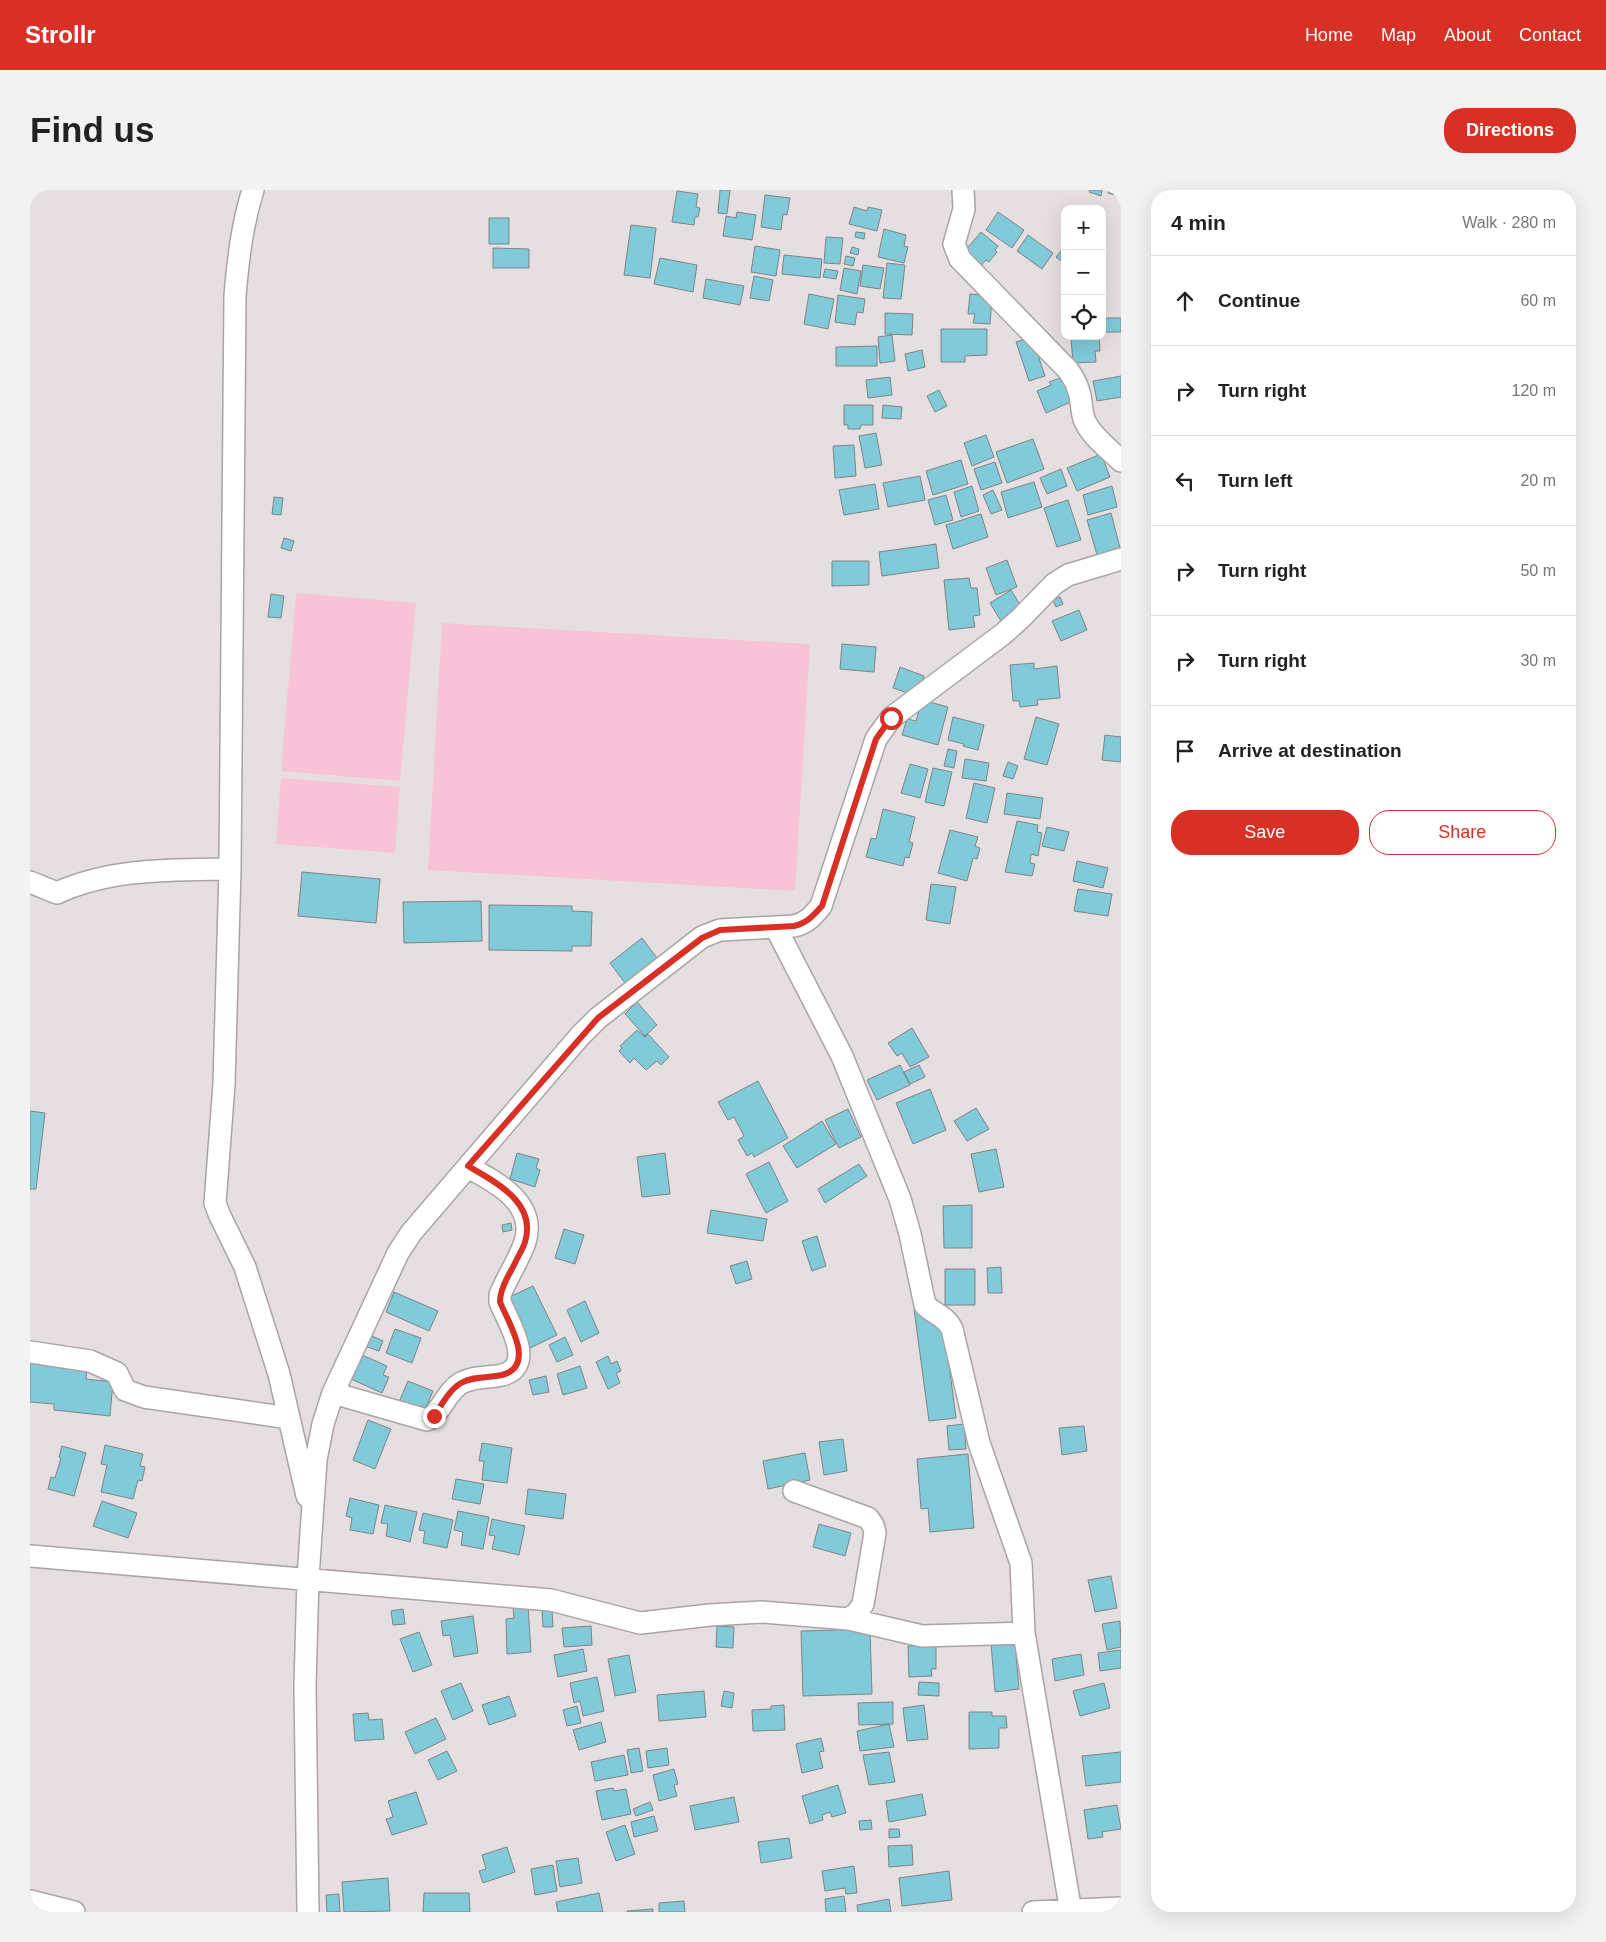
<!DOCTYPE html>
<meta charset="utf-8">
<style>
body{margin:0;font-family:Arial,sans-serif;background:#f2f2f2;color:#222}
.controls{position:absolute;right:15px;top:15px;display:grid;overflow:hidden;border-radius:10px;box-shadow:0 5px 20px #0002}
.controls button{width:45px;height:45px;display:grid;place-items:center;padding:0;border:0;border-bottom:1px solid #e0e0e0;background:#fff;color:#222;font:25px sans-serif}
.stop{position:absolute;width:15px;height:15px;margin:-11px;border:4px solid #d93025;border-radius:50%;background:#fff}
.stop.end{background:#d93025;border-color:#fff;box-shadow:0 1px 5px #0008}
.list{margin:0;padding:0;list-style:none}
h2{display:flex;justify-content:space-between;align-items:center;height:65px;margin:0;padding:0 20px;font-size:21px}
h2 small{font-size:16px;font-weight:400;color:#767676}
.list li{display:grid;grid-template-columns:32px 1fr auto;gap:15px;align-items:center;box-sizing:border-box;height:90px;padding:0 20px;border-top:1px solid #e0e0e0}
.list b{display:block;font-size:19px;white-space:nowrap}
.list em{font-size:16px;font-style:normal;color:#767676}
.actions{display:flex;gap:10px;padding:15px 20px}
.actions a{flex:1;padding:11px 0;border:1px solid #d93025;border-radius:20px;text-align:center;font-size:18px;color:#d93025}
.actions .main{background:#d93025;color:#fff}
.icon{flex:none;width:28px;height:28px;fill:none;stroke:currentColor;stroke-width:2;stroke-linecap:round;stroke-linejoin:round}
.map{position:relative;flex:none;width:1091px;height:1722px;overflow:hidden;border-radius:20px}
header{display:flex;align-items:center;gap:30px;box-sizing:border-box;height:70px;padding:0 25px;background:#d93025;color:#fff}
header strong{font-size:24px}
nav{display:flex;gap:28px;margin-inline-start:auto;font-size:18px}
.intro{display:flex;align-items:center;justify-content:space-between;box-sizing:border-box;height:120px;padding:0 30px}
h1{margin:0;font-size:35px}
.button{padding:12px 22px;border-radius:20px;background:#d93025;color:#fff;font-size:18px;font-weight:700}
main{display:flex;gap:30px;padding:0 30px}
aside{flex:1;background:#fff;border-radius:20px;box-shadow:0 5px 20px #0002}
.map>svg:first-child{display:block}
</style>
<header>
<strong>Strollr</strong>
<nav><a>Home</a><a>Map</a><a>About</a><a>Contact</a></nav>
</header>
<div class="intro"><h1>Find us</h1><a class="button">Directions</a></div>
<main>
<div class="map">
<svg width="1091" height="1722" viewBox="0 0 1091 1722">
<rect width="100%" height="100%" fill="#e6dfe1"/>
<path fill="#f8c3d6" d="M266,403L386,413L370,591L251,581Z
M412,433L780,454L765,701L398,680Z
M251,588L370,597L365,663L246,654Z"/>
<path fill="#81cad9" stroke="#7e8485" d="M690,0H700L697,24L688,23Z
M1060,0H1072L1071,6L1059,2Z
M1079,0H1091L1089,6L1078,3Z
M647,1L668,4L666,17L670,18L668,27H665L664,35L642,32Z
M735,5L760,8L757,25L753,24L751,40L731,37Z
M824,17L837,21L838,17L852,20L847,41L819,34Z
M707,22L726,25L722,50L693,46L696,26L706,28Z
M968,22L994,40L982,58L956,40Z
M459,28H479V54H459Z
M601,35L626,38L620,88L594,85Z
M854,39L876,45L874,56L878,57L874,73L848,67Z
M826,42L835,43L834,49L825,47Z
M951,42L968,56L965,60L967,62L959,72L956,70L949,78L933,63Z
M998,45L1023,63L1012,79L987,61Z
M796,47L813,48L810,74L794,73Z
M725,56L750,60L746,86L721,82Z
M1035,56V74L1026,67Z
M822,57L829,59L828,65L820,63Z
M463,58L499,59V78H463Z
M754,65L792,69L790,88L752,84Z
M816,66L825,68L823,76L814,74Z
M630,68L667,75L663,102L624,94Z
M857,73L875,75L871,109L853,108Z
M833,75L854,78L850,99L830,96Z
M814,78L831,81L827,104L810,100Z
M795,79L808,81L806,89L793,87Z
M724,86L743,90L739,111L720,108Z
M676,89L714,96L710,115L673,108Z
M779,104L804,109L798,139L774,134Z
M940,104L962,106L960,134L943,133L945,124H938Z
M808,105L835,109L833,123L827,122L825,135L805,132Z
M855,123L883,124L882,145L855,144Z
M1072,128H1091V142H1072Z
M911,139H957V165L935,166V172H911Z
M862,145L865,171L850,173L848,147Z
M1069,146L1070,161H1065L1066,172L1043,173L1041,148Z
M1002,147L1015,186L999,191L986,152Z
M847,156V176H806V157Z
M892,160L895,177L878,181L875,164Z
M1091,186V207L1067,211L1063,191Z
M860,187L862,205L838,208L836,190Z
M1033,187L1043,211L1016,223L1007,201L1021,195L1019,192Z
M909,200L917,216L905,222L897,206Z
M814,215H843V235H831L830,239H818V235H814Z
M853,215L872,217L871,229L852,228Z
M846,243L852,275L835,278L829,246Z
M956,245L964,267L942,276L934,253Z
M1003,249L1014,279L977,293L966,262Z
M824,255L826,286L805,288L803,256Z
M1071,264L1080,287L1047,301L1037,278Z
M931,270L938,294L903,305L896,281Z
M965,272L972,293L951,300L944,279Z
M1031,279L1037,296L1017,304L1010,288Z
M890,286L895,310L858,317L853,293Z
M1004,292L1012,317L978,328L971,302Z
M845,294L849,319L814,325L809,300Z
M942,296L949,321L931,327L924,302Z
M1082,296L1087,317L1058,325L1053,305Z
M963,300L972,320L961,324L953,305Z
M916,305L923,330L905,335L898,310Z
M244,307L253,308L251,325L242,324Z
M1038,310L1051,350L1027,357L1014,318Z
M1081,323L1090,358L1067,365L1057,330Z
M951,324L958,347L923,359L916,335Z
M254,348L264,351L261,361L251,358Z
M906,354L909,378L852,386L849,362Z
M977,370L987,397L966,405L956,378Z
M802,371H839V395L802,396Z
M939,388L941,398H947L950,425L943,426L945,437L919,440L914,390Z
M981,400L992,418L971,431L960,413Z
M241,404L254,406L251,428L238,427Z
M1030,407L1033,414L1026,417L1023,410Z
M1049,420L1057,440L1031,451L1022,431Z
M812,454L846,457L844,482L810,479Z
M1004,473V479L1027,476L1030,508L1007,510L1008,515L990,517L989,511H983L980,475Z
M870,477L894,486L887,506L863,498Z
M892,510L918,517L908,555L872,545L877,529L886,531Z
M923,527L954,535L948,560L933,556L934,554L918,550Z
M1006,527L1029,534L1017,575L994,569Z
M1075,545L1091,547V572L1072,570Z
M918,559L927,561L924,578L914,576Z
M935,569L959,573L956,591L932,588Z
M978,572L988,576L983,589L973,586Z
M880,574L898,579L890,608L871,603Z
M903,578L922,582L914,616L895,612Z
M944,593L965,598L957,633L936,628Z
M977,603L1013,608L1010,629L974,624Z
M853,619L885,627L879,652L883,653L879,668L875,667L873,676L836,667L841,648L846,649Z
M987,631L1008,635L1007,642L1012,643L1008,666L1001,664L1000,673L1005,674L1002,686L975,682Z
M1017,637L1039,642L1034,661L1012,656Z
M920,640L948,647L945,656L950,658L947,669L943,668L937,691L908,683Z
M1047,671L1078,678L1073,698L1043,691Z
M272,682L350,689L346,733L268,726Z
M901,694L926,697L920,734L896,730Z
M1048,699L1082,704L1078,726L1044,721Z
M451,711L452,751L374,753L373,712Z
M459,715L542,716V721L562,722L561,756H542V761L459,760Z
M612,748L633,776L601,801L580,773Z
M607,812L627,835L615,846L595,824Z
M882,838L899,867L880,877L872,863L867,866L858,853Z
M607,840L615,847L618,844L639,867L631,875L627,871L616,880L604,868L600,873L589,861L592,858L590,856Z
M870,875L880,895L847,910L837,890Z
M889,875L895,887L880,894L874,882Z
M728,891L758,948L724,967L722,963L717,966L708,950L714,946L704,927L698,930L688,912Z
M900,899L916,940L883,954L866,913Z
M946,918L959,939L937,951L924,931Z
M818,919L831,947L809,958L795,930Z
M0,921L15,923L6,999H0Z
M792,931L806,954L767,978L753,956Z
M966,959L974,997L949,1002L941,964Z
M487,963L509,969L506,978L510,980L505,997L480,989Z
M635,963L640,1004L612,1007L607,967Z
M739,972L758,1011L736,1023L716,984Z
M829,974L837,986L795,1013L788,999Z
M942,1015V1058H914L913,1016Z
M681,1020L737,1029L733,1051L677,1043Z
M481,1033L482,1040L473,1042L472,1035Z
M534,1039L554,1045L545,1074L525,1068Z
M787,1046L796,1076L782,1081L772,1051Z
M717,1071L722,1089L706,1094L700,1076Z
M971,1077L972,1103H958L957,1078Z
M915,1079H945V1115H915Z
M503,1096L527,1145L498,1159L475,1109Z
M364,1102L408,1121L399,1141L356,1122Z
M555,1111L569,1143L551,1152L537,1120Z
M884,1119L914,1136L926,1228L899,1231Z
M365,1139L391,1148L382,1173L356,1163Z
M340,1145L353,1151L349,1161L335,1156Z
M535,1147L543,1165L527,1172L519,1155Z
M332,1165L357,1176L353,1185L359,1187L352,1203L321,1189Z
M578,1166L581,1174L587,1171L591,1181L586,1183L590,1193L578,1199L566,1172Z
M0,1172L57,1178L56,1189L83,1192L80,1226L24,1220V1214L0,1212Z
M550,1176L557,1198L533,1205L527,1184Z
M516,1186L519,1202L503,1205L499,1190Z
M378,1191L403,1201L394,1222L369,1212Z
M338,1230L361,1239L345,1279L323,1270Z
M934,1234L936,1259L919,1260L917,1236Z
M1054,1236L1057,1261L1032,1265L1029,1238Z
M813,1249L817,1281L794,1285L789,1252Z
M452,1253L482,1258L477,1293L452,1290L454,1271H449Z
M75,1255L113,1264L110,1276L115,1277L112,1291L108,1290L103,1309L71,1302L77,1275L71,1274Z
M32,1256L56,1263L44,1306L18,1299L21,1287L25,1288L31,1268L29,1267Z
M775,1263L780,1290L738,1299L733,1271Z
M938,1264L944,1338L900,1342L898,1318L891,1319L887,1269Z
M426,1289L454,1294L450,1314L422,1309Z
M498,1299L536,1304L533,1329L495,1324Z
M320,1308L349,1315L343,1344L320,1340L322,1328L316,1326Z
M72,1311L107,1323L98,1348L63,1336Z
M355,1315L387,1322L380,1352L356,1346L358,1334L351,1333Z
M428,1321L459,1327L453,1359L431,1355L433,1342L424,1340Z
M393,1323L423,1330L417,1358L393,1353L395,1341L389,1340Z
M462,1329L495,1336L489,1365L462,1359L465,1346L459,1345Z
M789,1334L821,1343L815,1366L783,1357Z
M1081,1386L1087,1418L1065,1422L1058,1390Z
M498,1416L501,1462L477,1464L476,1429L484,1428L483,1417Z
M373,1419L375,1434L363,1435L361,1421Z
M512,1420H522L523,1437H513Z
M443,1426L448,1463L424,1467L420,1445L413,1446L411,1431Z
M1090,1431L1091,1457L1077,1460L1072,1434Z
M561,1436L562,1455L534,1457L532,1438Z
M687,1436L704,1437L703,1458L686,1457Z
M840,1439L842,1504L773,1506L771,1441Z
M389,1442L402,1475L383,1482L370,1449Z
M985,1452L989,1499L965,1502L961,1454Z
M906,1455V1479H901L902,1486L879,1487L878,1456Z
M553,1459L557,1481L528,1487L524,1465Z
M1091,1460V1478L1070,1481L1068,1463Z
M1051,1464L1054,1485L1025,1491L1022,1469Z
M599,1465L606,1502L585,1506L578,1469Z
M567,1487L574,1521L553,1526L550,1511L544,1513L540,1493Z
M889,1492L909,1493V1506L888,1505Z
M431,1493L443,1521L423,1530L411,1501Z
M1074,1493L1080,1518L1050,1526L1043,1501Z
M674,1501L676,1527L629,1531L627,1505Z
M694,1501L704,1503L702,1518L691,1516Z
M479,1506L486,1526L459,1535L452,1515Z
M863,1512V1534L829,1535L828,1513Z
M754,1515L755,1540L723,1541L722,1520L741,1519V1516Z
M894,1515L898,1549L877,1551L873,1518Z
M547,1516L551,1533L537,1536L533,1520Z
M939,1522H962V1526H976L977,1538H969V1558L939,1559Z
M338,1523L339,1530L352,1529L354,1549L325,1551L323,1524Z
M406,1528L416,1549L385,1564L375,1542Z
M571,1532L576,1552L549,1560L543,1540Z
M859,1534L864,1557L830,1561L827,1541Z
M791,1548L794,1561L789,1562L793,1578L772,1583L766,1554Z
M609,1558L613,1581L601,1583L597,1560Z
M637,1558L639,1575L618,1578L616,1561Z
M417,1561L427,1581L408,1590L398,1570Z
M859,1562L865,1592L839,1595L833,1565Z
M1091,1562V1592L1056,1596L1052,1566Z
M594,1565L598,1585L565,1591L561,1572Z
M644,1579L648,1594L644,1595L647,1606L629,1611L623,1585Z
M808,1595L816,1623L802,1627L800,1622L792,1625L793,1630L780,1634L772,1606Z
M583,1598L584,1601L596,1599L601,1624L572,1630L566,1601Z
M386,1602L397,1634L362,1645L356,1629L363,1627L358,1611Z
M892,1604L896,1625L859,1632L856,1611Z
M704,1607L709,1632L665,1640L660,1616Z
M620,1612L623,1620L606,1626L603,1619Z
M1087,1615L1091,1639L1072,1642L1073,1647L1058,1649L1054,1620Z
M624,1626L628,1641L604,1647L601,1632Z
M841,1630L842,1639L830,1640L829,1631Z
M595,1635L605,1664L586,1671L576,1642Z
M859,1639H869L870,1647L859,1648Z
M759,1648L762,1668L731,1673L728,1652Z
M882,1655L883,1675L859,1677L858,1656Z
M477,1657L485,1682L453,1693L449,1681L456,1679L452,1665Z
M548,1668L552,1693L530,1697L526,1671Z
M523,1675L527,1701L505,1705L501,1679Z
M824,1676L827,1703L816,1704L815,1698L795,1701L792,1681Z
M919,1681L922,1710L872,1716L869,1688Z
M358,1688L360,1721L314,1722L312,1692Z
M394,1703H439L440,1722H393Z
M569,1703L573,1722H528L526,1712Z
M309,1704L310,1722H297L296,1705Z
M814,1706L816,1722H796L795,1709Z
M859,1709L861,1722H828L827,1715Z
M654,1711L655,1722H629V1713Z
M623,1719V1722H597V1721Z"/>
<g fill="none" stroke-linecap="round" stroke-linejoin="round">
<g stroke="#aaa4a6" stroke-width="24">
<path id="street" d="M223,0C212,35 208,70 205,106L200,679L194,894L185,1013L190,1026L215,1077L249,1184L277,1306
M933,0L934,19L924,54L930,69L1038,180C1043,187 1047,194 1049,202C1052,211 1051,220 1054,229C1060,245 1079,259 1091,271
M0,692L27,703C81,678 142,680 200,679
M746,738L812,866L870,1009L880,1044L895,1115C904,1124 916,1126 922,1139L949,1253L991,1373L994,1443L1041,1722
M0,1162L60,1171L87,1183L95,1200L114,1207L259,1228
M303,1203L397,1230C412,1222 416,1202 431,1193C444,1186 458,1188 472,1185C507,1176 478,1132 470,1112V1105C477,1087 489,1070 495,1052C507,1013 466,992 438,977
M0,1366L521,1410L610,1433L680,1425L731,1422L819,1429L827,1423L833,1414L845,1343L843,1335L838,1328L764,1301
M819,1429L892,1446L994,1443
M0,1711L44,1722
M278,1722L275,1495L278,1388L286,1270L293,1234L303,1203L368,1063L381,1043L550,846L568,828L672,747L690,740L764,736C777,733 783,726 791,716L846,549L861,528L973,444L991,428L1024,394L1038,385L1091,369
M1003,1722L1091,1718"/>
</g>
<use href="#street" stroke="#fff" stroke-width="21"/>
</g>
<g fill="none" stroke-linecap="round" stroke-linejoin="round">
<path stroke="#d93025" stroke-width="6" d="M404,1226C411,1216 419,1200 431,1193C443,1186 458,1188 472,1185C507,1176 478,1132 470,1112C470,1098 479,1085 485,1073C488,1066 493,1059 495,1052C507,1013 466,992 438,976L568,828L672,748L690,740L764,736C777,733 783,726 792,716L846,549L861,528"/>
</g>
</svg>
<div class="controls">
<button>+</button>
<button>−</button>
<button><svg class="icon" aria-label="locate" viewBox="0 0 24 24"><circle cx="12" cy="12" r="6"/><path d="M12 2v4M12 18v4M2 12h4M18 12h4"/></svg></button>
</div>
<div class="stop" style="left:861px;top:528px"></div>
<div class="stop end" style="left:404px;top:1226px"></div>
</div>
<aside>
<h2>4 min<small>Walk · 280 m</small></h2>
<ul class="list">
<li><svg class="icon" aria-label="ahead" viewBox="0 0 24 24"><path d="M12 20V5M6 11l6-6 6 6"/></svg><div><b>Continue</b></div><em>60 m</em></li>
<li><svg class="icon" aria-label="right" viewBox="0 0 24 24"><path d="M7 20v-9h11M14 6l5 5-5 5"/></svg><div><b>Turn right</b></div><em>120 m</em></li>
<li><svg class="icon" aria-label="left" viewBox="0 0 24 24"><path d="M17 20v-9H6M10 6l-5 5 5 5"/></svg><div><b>Turn left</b></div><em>20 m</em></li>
<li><svg class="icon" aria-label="right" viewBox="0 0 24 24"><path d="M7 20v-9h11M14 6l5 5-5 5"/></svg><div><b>Turn right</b></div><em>50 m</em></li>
<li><svg class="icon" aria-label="right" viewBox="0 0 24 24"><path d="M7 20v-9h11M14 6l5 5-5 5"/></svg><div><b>Turn right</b></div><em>30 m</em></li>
<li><svg class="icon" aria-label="arrive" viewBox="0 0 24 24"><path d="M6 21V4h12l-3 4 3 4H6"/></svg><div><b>Arrive at destination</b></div></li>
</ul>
<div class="actions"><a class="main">Save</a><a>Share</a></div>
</aside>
</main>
